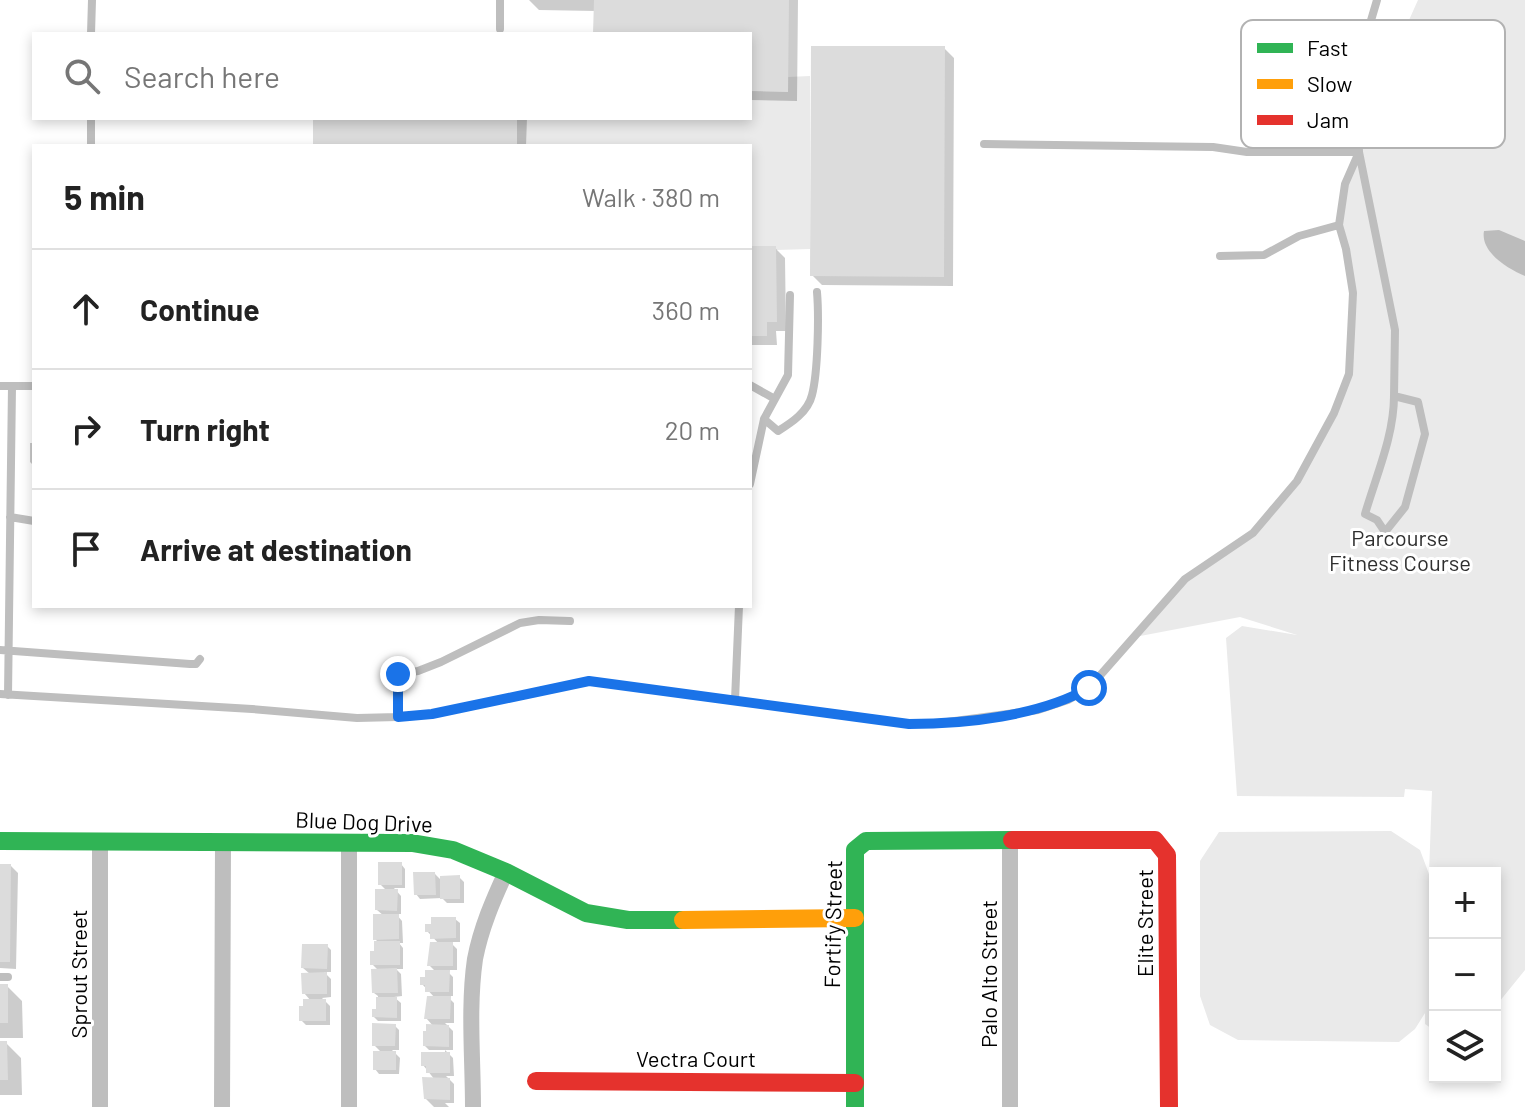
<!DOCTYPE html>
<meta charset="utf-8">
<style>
body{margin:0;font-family:Barlow,sans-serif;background:#f6f6f6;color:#222}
.controls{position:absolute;right:24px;bottom:24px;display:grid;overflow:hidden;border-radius:0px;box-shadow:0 4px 12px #0003}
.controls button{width:72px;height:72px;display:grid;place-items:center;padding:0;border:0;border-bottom:2px solid #e0e0e0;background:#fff;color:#222;font:40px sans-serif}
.stop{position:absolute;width:24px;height:24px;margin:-18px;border:6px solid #1a73e8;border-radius:50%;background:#fff}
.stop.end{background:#1a73e8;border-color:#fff;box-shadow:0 2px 8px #0008}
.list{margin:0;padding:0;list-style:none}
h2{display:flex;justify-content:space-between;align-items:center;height:104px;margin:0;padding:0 32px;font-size:34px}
h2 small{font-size:26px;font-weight:400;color:#767676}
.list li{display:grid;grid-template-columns:52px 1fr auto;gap:24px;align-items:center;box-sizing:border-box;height:120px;padding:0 32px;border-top:2px solid #e0e0e0}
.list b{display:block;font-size:30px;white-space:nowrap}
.list em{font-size:26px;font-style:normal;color:#767676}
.icon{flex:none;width:44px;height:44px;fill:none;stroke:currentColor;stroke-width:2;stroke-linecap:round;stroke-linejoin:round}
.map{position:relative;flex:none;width:1525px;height:1107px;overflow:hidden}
.search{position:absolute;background:#fff;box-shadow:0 4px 12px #0003;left:32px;top:32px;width:720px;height:88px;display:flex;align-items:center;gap:20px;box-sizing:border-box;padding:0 28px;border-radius:0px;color:#767676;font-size:30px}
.panel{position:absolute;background:#fff;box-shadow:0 4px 12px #0003;left:32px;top:144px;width:720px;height:464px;border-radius:0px}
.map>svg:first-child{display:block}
</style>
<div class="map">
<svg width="1525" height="1107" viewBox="0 0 1525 1107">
<rect width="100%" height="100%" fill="#fff"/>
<path fill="#eaeaea" d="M1418,0H1525V970L1495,1007V873H1435V1031L1425,1024V1013L1415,1029L1399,1042L1238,1040L1210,1025L1200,996V861L1219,832L1391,831L1420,850L1429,874L1432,791L1405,789L1404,797L1237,796L1226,638L1242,626L1297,635L1240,617L1135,637L1185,579L1253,533L1297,481L1349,374L1353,293L1339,225L1345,184L1359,152L1396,116L1401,38Z
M810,76V249L776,250V246H750V146H517V118H750V91L788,92V77Z"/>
<path fill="#bcbcbc" d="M1499,230L1525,241V276C1508,269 1480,252 1484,231Z"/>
<path fill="#0003" d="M529,0H798L797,101L750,100V34H595L596,11L539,10Z
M944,48L954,58L953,286L822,285L812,275Z
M315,118H527L526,146H315Z
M750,248H775L785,258L786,331H776L777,345H751L750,371Z
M30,443H34V466L30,462Z
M401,864L405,869V888H394L401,896V914H396L402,921L403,943H399L403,948V969H396L401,974L402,996L394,997L401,1003V1021H378L374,1017L378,1011V996L374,993L378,970L372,964L379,943L375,939L384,916L377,910L387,891L380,884Z
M0,866H11L18,873L16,969L0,968Z
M435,874L442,881L459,877L464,882V903H447L442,898L420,899L416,894Z
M455,919L460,923V942H450L457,949V970H446L453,977V996H447L454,1003V1023H445L453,1031V1050H445L453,1058L454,1076H446L454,1084V1103H445L449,1107H426H434L426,1099L435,1080L423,1065L445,1054V1050H429L425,1046L434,1027L426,1018L435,998L422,984L436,972L429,965L439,944L427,931Z
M327,946L331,950V972H324L331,979V997L322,998L330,1006V1025H306L301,1020L311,1001L304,993L310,974L303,968Z
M0,986H7L22,1001L23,1038H0Z
M395,1026L399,1030V1050H392L400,1058L399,1074H379L375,1069L382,1053L374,1045Z
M0,1043H6L21,1058L22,1095H0Z"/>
<path fill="#dcdcdc" d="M594,0H789L788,92L750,91V34H593Z
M811,46H945L944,277L810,276Z
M313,118H517V146H313Z
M750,246H776L777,322H767V336H750Z
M378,862H402V885H378Z
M0,864H11L10,962H0Z
M413,872H435L436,895H414Z
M460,875V899H440V876Z
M375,889H398L397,911L375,910Z
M373,914H399V939L373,940Z
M431,917H456V938L430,939V932H425V924H431Z
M374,941H400V965H370V951H374Z
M430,942H453V966H427Z
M302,944H328L327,969L301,968Z
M397,968L398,993H372L371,969Z
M425,970H450L449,992H425V985H420V977H425Z
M327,972V994H302L301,973Z
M0,984H8V1023H0Z
M427,996H451L450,1019H424Z
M376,997H397V1018L372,1017V1009H376Z
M303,999H326V1021H299V1006H303Z
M372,1023L396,1024L395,1046H372Z
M426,1024L449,1025V1047L423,1046V1031H426Z
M0,1041H7L8,1080H0Z
M373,1051H396V1070H373Z
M421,1052H450V1073H426V1066H421Z
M422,1077L450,1078V1100L424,1099Z"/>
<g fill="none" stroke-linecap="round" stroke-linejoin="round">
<path stroke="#bebebe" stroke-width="8" d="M500,0V29
M91,34L92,0
M984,144L1213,147L1247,152H1359L1395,330L1394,396C1394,436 1376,476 1365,514L1377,520L1385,532L1405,507L1425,434L1418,402L1394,396
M91,146V118
M1220,256L1264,255L1299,236L1339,225
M750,385L775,399
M0,386H34
M764,419L788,375L790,295
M750,484L764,419L778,431C791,423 808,412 812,395C818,372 819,316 817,292
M10,517L34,521
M0,650L190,664H196L200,659
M0,694L252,709L357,718L398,717L432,714L589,681L909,724H932L1038,710L1068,700L1089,688L1185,579L1253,533L1297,481L1334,413L1349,374L1353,293L1346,249L1339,225L1345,184L1359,152L1357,90L1359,61L1377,0
M8,695L12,386
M735,700L739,606
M398,717V674L418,671L441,662L520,623L539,620L570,621
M0,977H8"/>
<path stroke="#bebebe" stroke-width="16" d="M1010,842V1107
M100,1107V841
M222,1107L223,843
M349,1107V842
M473,1107C473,1059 468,1007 475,959C481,928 493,900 506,872"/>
<path stroke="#30b455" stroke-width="18" d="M0,841L412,843L453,850L506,872L586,913L628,920H683
M855,1107V850L866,841L1012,840"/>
<path stroke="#ff9f0a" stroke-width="18" d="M683,920L855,918"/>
<path stroke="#e5322d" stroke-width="18" d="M1012,840H1155L1167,855L1169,1107
M536,1081L855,1083"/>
</g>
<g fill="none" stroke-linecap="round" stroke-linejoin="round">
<path stroke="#1a73e8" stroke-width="10" d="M398,674V717L432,714L589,681L909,724C966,724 1039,716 1089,688"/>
</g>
<g text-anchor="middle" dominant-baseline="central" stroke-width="6" stroke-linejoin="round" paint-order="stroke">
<g font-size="22" fill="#2f2f2f" stroke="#fff">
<text x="1400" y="537">Parcourse<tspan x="1400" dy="25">Fitness Course</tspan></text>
</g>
<g font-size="22" fill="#000" stroke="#fff">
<text transform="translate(364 821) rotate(2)">Blue Dog Drive</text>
<text transform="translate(1144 923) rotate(-90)">Elite Street</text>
<text transform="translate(832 924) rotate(-89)">Fortify Street</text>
<text transform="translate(78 974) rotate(-90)">Sprout Street</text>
<text transform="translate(988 974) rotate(-90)">Palo Alto Street</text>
<text x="696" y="1058">Vectra Court</text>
</g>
</g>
<rect x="1241" y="20" width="264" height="128" rx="12" fill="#fff" stroke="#b2b2b2" stroke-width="2"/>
<rect x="1257" y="43" width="36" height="10" fill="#30b455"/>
<rect x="1257" y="79" width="36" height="10" fill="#ff9f0a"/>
<rect x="1257" y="115" width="36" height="10" fill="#e5322d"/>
<g font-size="22" fill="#000">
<text x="1307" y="56">Fast</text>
<text x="1307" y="92">Slow</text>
<text x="1307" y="128">Jam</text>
</g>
</svg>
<div class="controls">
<button>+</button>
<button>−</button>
<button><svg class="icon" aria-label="layers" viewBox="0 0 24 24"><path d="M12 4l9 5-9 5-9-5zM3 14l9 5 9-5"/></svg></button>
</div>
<div class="stop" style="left:1089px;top:688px"></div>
<div class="stop end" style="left:398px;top:674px"></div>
<div class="search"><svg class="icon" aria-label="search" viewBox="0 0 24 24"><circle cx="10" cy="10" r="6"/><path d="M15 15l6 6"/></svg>Search here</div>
<section class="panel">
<h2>5 min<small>Walk · 380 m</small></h2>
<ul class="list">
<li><svg class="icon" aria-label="ahead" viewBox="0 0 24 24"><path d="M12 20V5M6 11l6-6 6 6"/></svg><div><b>Continue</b></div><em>360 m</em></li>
<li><svg class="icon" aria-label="right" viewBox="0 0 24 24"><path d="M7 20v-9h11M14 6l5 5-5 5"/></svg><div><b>Turn right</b></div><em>20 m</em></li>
<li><svg class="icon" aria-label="arrive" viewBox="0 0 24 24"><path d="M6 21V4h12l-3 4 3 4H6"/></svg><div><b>Arrive at destination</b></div></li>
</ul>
</section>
</div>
